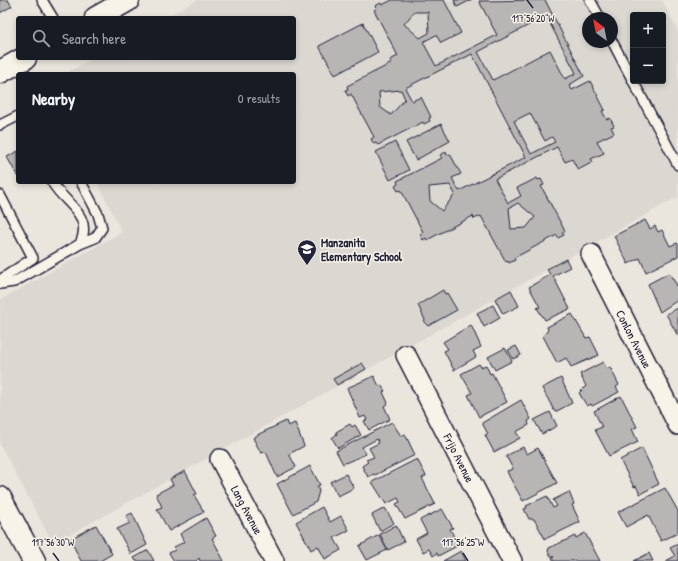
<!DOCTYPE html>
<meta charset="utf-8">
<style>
body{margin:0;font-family:"Patrick Hand",sans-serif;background:#242831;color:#f1f3f6}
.controls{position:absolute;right:12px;top:12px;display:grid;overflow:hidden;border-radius:4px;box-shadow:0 2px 6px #0003}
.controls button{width:36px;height:36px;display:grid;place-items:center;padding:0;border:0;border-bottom:1px solid #363941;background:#171b24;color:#f1f3f6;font:20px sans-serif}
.compass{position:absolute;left:582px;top:12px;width:36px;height:36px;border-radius:50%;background:#171b24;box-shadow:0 2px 6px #0003;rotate:328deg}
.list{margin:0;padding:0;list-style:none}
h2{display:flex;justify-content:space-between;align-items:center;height:52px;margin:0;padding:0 16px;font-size:17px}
h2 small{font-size:13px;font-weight:400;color:#9ea1a6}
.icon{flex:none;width:22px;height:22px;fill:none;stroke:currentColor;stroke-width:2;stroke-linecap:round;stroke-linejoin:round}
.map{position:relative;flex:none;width:678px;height:561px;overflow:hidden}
.search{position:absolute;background:#171b24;box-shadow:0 2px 6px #0003;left:16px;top:16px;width:280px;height:44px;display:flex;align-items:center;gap:10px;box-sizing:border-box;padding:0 14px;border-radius:4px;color:#9ea1a6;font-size:15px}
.panel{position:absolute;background:#171b24;box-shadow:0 2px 6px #0003;left:16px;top:72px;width:280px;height:112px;border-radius:4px}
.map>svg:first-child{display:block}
</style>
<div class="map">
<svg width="678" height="561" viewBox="0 0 678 561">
<rect width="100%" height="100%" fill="#eae6de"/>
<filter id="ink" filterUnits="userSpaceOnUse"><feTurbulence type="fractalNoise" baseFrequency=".025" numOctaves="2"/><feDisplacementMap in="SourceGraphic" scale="8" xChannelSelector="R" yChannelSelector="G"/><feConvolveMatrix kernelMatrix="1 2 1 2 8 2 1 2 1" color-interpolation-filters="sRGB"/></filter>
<g filter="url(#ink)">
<path fill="#dbd8d2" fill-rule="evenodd" d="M197,0H662L678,31V197L53,544L0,444V300L122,232L97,182H294V74H64L93,58H294V18H165ZM633,15H663V81H633ZM588,18H612V42H588Z"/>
<path fill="#b8b6b5" stroke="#22223b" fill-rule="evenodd" d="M0,0H8L12,6L0,13Z
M392,0H444L461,33L441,43L436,35L423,42L436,66L497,35L479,1L545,0L584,76L569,85L572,90L590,81L605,110L602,111L607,120L610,118L614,126L611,127L614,133L597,141L604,153L591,159L593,162L578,170L572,159L565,162L557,147L495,179L508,203L521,196L517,188L537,178L538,180L541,179L544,185L541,186L565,231L562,232L564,235L558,238L557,235L514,258L515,260L509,263L508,261L506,262L481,216L474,219L473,216L427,240L426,238L423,240L420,234L423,232L401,190L398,191L395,186L398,184L397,181L442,158L440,155L446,152L447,155L450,154L461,174L452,178L459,191L526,157L472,54L405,88L412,101L421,97L431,117L429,118L430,121L424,124L423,122L378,145L376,143L374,144L371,139L374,137L351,94L348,96L345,90L348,89L347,86L392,63L390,60L398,56L374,10L377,8L375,6L381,3L382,5ZM414,12H428L429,33L420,38L404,24ZM546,16L576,73L565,79L550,50L493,80L478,52ZM401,90L405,99L391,115L380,107L379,92ZM530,113L545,141L552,137L555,142L531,154L514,121ZM450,185L455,194L442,211L430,201L429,187ZM518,203L535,217L526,228L511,229L509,208Z
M454,0H471L457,7Z
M363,23L378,52L335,75L319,46Z
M441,124L450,141L416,160L406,142Z
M395,142L409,170L390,180L376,152Z
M18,151V177L7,157Z
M645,220L650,229L655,226L658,232L662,230L670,246L677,243L678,244V256L646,272L640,258L628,264L614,236Z
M566,259L570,267L553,276L570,309L545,320L537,308L540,307L529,287L550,275L547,269Z
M669,273L678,287V300L660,312L648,284Z
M443,290L445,294L447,293L457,310L428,326L424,322L425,320L418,305Z
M511,290L519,306L503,314L495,299Z
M493,305L500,318L484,327L477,313Z
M678,308V336L666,314Z
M572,314L586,338L590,337L599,355L571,367L566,358L557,363L543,336L548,330L547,327Z
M471,325L481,347L473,351L476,357L454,370L444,351L448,349L443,342Z
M516,346L521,355L513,359L508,350Z
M505,348L512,361L495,370L488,357Z
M603,362L607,369L610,367L619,385L616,387L619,392L592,406L591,404L587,406L579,393L586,386L580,374Z
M362,363L366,369L337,385L333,379Z
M479,364L481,367L486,365L490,374L492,373L507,402L479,417L468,395L472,393L461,374Z
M374,376L379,386L381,385L385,391L383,392L388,403L384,406L390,419L369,430L364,421L367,420L365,416L360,418L347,388Z
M561,378L572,403L555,412L542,388Z
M621,396L637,427L632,429L638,442L609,456L595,430L602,427L594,411Z
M521,400L531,419L528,421L529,425L516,432L520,438L494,452L485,435L488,434L482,423Z
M550,412L557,426L542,434L534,420Z
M286,421L288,426L295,423L304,446L289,454L296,467L277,477L266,452L261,453L253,438L259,434Z
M392,422L401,436L405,434L415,455L375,475L374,474L368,477L362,466L368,462L366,460L374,457L369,448L379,443L377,439L362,447L366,454L343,464L336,451Z
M350,424L352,427L355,425L361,435L338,448L332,438L337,434L336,432Z
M523,447L527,454L538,448L557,483L523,501L509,476L507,471L513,469L506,456Z
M642,448L659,484L640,494L636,486L634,487L620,460Z
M417,459L426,476L422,478L435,504L405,519L396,504L400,502L398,498L386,504L372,482Z
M310,466L320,485L317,486L319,491L316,502L293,514L277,484Z
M185,471L197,494L194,495L204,512L169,531L157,509L162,507L156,494L173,485L170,479Z
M346,474L354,488L338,496L330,482Z
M665,488L678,511V533L661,541L648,515L626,527L618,512Z
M569,492L574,504L572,505L580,522L545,539L534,519H529L524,509L527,508L526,506L547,496L553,508L557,506L553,500Z
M322,507L330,522L341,516L349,530L334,538L341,550L325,559L318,546L311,550L296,522Z
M385,508L394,523L380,531L372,515Z
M442,509L453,528L450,529L458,544L457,546L438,556L437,553L433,556L429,549L423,552L416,539L427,533L420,520Z
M132,513L147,545L131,554L117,529L130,523L126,516Z
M206,518L216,536L212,538L224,561H200L199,558L196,561H174L169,553L175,550L174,547L184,542L180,534Z
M96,525L112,554L100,561H81L70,539Z
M396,525L404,542L388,550L380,534Z
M585,533L600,561H554L552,558L554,557L551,556L548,551L549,548L575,536L576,538Z
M379,535L387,550L367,560L359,546Z
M678,544V561H666L675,556L670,548Z
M148,550L154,561H136L134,558Z
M461,551L466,561H443Z
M649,553L653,561H634Z"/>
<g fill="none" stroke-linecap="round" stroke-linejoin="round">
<g stroke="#22223b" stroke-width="12">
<path id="lane" d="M42,0L53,18
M590,0L600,18
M612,41L633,81
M633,81L678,165
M0,125L18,116
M0,195L33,258L0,280
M80,244L95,238L102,228L98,214L81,182
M0,284L14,282L80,244C94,214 64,204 52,182"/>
</g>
<g stroke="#22223b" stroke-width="22">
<path id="street" d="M591,254L678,425
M406,355L512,561
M220,459L274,561"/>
</g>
<g stroke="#22223b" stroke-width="25">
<path id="secondary" d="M96,18L128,0
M0,72L25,58
M0,498L34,561"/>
</g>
<use href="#lane" stroke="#f7f3e8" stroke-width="9"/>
<use href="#street" stroke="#f7f3e8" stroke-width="19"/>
<use href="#secondary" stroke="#f7f3e8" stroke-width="22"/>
</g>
</g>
<path fill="none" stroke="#22223b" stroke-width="1.5" d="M527,0L533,8M53,553L59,561M463,553L468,561"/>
<defs>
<g id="school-pin" transform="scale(1)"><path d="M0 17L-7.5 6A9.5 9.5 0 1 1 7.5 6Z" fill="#22223b" stroke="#f7f3e8"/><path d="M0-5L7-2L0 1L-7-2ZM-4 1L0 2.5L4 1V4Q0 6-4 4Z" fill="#fff"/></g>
</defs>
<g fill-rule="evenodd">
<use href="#school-pin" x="307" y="249"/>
</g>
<g text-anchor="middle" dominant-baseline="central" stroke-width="3" stroke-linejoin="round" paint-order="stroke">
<g font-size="12" font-weight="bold" fill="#22223b" stroke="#f7f3e8" text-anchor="start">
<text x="321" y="242">Manzanita<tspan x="321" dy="14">Elementary School</tspan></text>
</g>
<g font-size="12" fill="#22223b" stroke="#f7f3e8">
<text transform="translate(634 339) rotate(63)">Conlon Avenue</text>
<text transform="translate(459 458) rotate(63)">Frijo Avenue</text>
<text transform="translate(247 510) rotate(62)">Lang Avenue</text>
</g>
</g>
<g font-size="10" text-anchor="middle" fill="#22223b" stroke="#f7f3e8" stroke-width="3" stroke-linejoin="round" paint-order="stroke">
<text x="533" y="22">117°56'20"W</text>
<text x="53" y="546">117°56'30"W</text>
<text x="463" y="546">117°56'25"W</text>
</g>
</svg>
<div class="controls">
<button>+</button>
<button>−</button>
</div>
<svg class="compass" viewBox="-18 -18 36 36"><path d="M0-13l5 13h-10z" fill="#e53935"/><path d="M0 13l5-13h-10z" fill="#9ea1a6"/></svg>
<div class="search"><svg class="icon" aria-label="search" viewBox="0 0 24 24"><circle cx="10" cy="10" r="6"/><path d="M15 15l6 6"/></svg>Search here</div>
<section class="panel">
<h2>Nearby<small>0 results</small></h2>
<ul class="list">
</ul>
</section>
</div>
